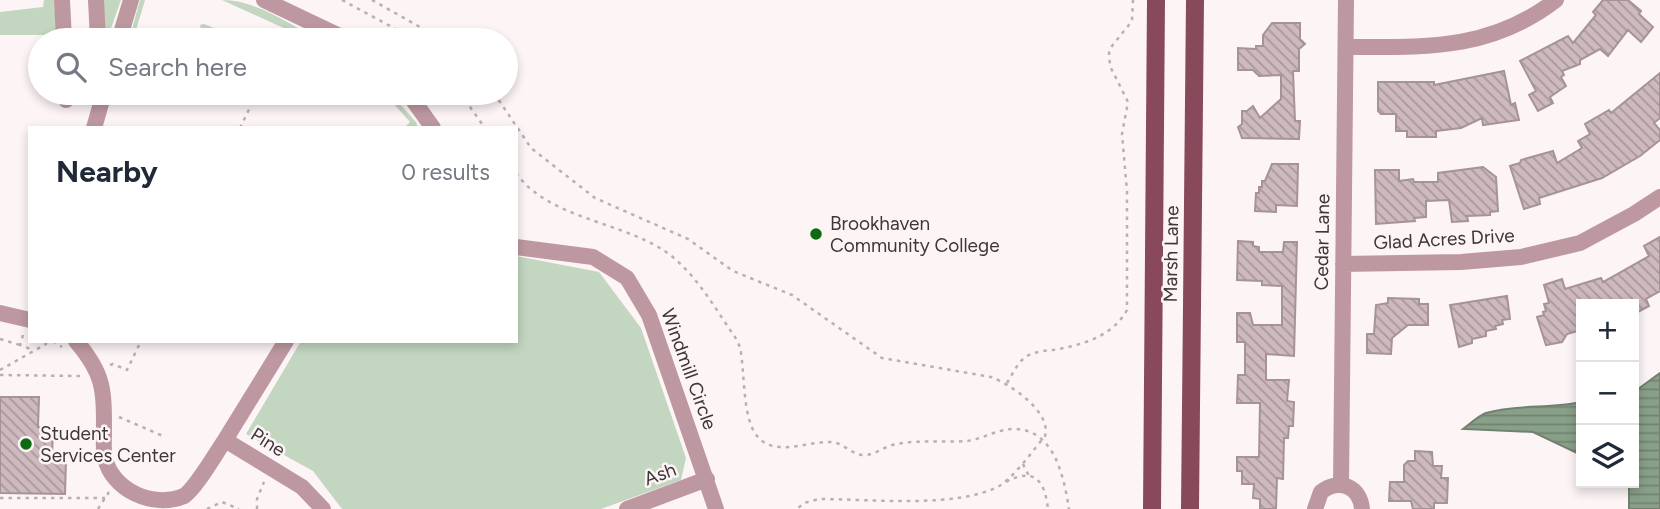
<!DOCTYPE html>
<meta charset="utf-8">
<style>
body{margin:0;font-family:Figtree,sans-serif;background:#f2f2f3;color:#1f2937}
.controls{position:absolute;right:21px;bottom:21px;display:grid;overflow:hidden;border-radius:0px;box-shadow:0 4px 10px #0003}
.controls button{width:63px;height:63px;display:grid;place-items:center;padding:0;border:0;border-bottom:2px solid #e0e1e3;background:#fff;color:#1f2937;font:35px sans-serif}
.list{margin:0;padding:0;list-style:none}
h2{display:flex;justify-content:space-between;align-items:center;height:91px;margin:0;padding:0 28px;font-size:30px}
h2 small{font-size:23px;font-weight:400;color:#747a83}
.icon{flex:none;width:38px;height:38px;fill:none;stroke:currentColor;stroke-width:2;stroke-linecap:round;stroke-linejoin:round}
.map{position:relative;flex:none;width:1660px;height:509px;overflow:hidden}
.search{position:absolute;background:#fff;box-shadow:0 4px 10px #0003;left:28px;top:28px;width:490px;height:77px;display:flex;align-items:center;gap:18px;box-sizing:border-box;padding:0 24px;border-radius:38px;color:#747a83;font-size:26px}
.panel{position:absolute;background:#fff;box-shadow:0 4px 10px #0003;left:28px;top:126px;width:490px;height:217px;border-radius:0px}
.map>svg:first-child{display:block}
</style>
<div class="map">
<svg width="1660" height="509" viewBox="0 0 1660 509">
<defs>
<pattern id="water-rules" width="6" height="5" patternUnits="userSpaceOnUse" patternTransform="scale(1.75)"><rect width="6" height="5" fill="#89a088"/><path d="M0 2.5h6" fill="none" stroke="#718370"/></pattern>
<pattern id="building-back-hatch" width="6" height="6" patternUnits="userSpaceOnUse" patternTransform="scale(1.75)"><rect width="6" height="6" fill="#cdb9be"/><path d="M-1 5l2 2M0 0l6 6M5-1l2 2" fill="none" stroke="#a8979b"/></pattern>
</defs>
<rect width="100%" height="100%" fill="#fdf4f6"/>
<path fill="#c2d6c0" d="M44,0H54L57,40H48V35H0V12L43,7Z
M102,0H121L107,40H104Z
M140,0H145L134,37L146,40H129Z
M222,0C256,0 290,24 319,40H310Z
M204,24L245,40H225L201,29L200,25Z
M384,93H390L416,122L418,128H404L410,122Z
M516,256L599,272L641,328L686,458L681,480L601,509H342L313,471L246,434L301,341H516Z"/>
<path fill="url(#water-rules)" stroke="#728070" stroke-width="2" d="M1660,373V509H1629V483H1634V392Z
M1581,402V455L1533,432L1463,429C1470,424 1478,416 1486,413C1517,404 1550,409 1581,402Z"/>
<path fill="url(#building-back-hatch)" stroke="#a69397" stroke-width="2" d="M1603,0H1628L1641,11L1639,14L1653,27L1641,42L1628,30L1608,56L1600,49L1580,60V64L1562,71L1564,75L1561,77L1566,86L1550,97L1553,103L1538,111L1529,95L1536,91L1520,61L1568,36L1573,43L1596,15L1593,12Z
M1272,23H1300V39L1305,44L1299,49V71H1293L1295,121H1300L1299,139L1242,138L1238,127L1242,124V111H1247L1253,106L1260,118L1281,99V75L1259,76L1253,70H1238V48L1256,49V46H1263V35Z
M1504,71L1511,105L1515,103L1519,120L1483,125L1482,118L1461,128L1436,131V137H1407V131H1396V114H1381L1378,111V82H1434V85Z
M1660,73V118L1654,123L1660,130V140L1640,156L1602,178L1539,198L1540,204L1524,209L1510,166L1520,163L1521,160L1553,151L1557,163L1582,148L1578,141L1590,134L1585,124L1609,110L1611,113Z
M1272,164H1298L1297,206L1276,205V212L1255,211L1256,193H1259V187H1262V181H1265Z
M1483,167L1496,177L1498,211L1490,212V215L1467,216L1468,221L1452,222L1449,200L1426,201V217L1414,218L1415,221L1376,224L1375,170H1399V181L1413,179L1414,182H1438V173Z
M1660,237V291L1646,299L1649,306L1634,314V304H1581V330L1567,334L1562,342L1546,345L1537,317L1544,315L1543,312L1546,311L1544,304L1549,303L1544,285L1562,279L1565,289L1601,278L1603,282L1649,256L1644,246Z
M1238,241L1253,242V246L1259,247V252H1283L1284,242H1297L1294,356L1266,354V380H1289L1287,401L1294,402L1293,426H1289L1288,438H1284L1283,479L1277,478L1276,509H1260V499L1253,498L1254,484H1242V471H1237V457H1259L1260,403H1237L1238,375H1245V342H1237V313H1250L1253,325H1282V286L1262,285V281L1237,280Z
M1507,296L1510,319L1502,320L1503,324L1495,326L1496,329L1486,331V336L1472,339V343L1459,347L1450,305Z
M1388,298L1419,299V304H1428V325H1408L1392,338L1391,354L1367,353V334H1374L1376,305L1388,303Z
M0,397H39L38,427H53L52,460H66L65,494L0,493Z
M1415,451L1432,452L1433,466H1442L1441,478H1448L1447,503H1434V509H1413L1411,501H1389L1390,482H1404V465L1408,461H1415Z"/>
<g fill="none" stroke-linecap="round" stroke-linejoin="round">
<path stroke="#b9b0b2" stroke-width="2.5" stroke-dasharray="3.5 5" stroke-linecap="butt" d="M342,0L416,40
M372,0L443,40
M460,93L485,128
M494,93L531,148L595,198L688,239L733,271L792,295L882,358L991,377C1010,384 1052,412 1045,436C1032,452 1018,472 1001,485C959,509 871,499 819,499L804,503L797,509
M240,128L257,93
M516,173C548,218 618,221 663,250C694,270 714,307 735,337L740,347C745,371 742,418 757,436C774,457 805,442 828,442C842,441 849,453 862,455C873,456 882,448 892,445C916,439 943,443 967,441C983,439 997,429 1014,429C1055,429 1064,478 1069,509
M23,335L20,345L33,350
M0,339L20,345
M53,341L62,347
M110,365L113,364L127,370L141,341
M0,370L46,344V341
M0,375L81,376
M1007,383C1012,375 1016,366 1022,360C1030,352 1042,351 1053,350C1082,345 1112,337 1127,310V191L1122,134L1128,102L1110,66L1109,53L1112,46L1132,21L1133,0
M119,417L163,436
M1023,464L1029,476
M1006,482C1035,466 1045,482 1048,509
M0,498H105
M98,509L109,492
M207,509L222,502L239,509
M257,509V499L264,482"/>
<path stroke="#be98a1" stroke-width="16" d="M62,0L64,40
M96,0L98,40
M264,0L348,40
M119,40L131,0
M1346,47C1425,47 1490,51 1556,0
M66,93V100
M408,93L433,128
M94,128L104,93
M516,247L593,257L627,278L649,315L716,509
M1343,264L1461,262L1521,257L1580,243L1634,214L1660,197
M0,313L30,320
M76,341C104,374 104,389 104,431C104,439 103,450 105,458C112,490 153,509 184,496C196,488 216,453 225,440L302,487L323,509
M225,440L286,341
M1341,485L1346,0
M627,509L707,479
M1315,509L1321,492C1339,478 1360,486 1362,509"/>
<path stroke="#88495b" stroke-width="18" d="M1152,509L1156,0
M1190,509L1195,0"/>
</g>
<g fill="#0e6a12" stroke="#fdf4f6" stroke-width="2.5">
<circle cx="816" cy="234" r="7"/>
<circle cx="26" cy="444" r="7"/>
</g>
<g text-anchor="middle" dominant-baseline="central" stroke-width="5" stroke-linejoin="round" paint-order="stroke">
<g font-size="19" fill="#3e3638" stroke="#fdf4f6" text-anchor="start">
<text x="830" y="223">Brookhaven<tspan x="830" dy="22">Community College</tspan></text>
<text x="40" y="433">Student<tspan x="40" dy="22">Services Center</tspan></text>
</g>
<g font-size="19" fill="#3e3638" stroke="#fdf4f6">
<text transform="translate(1444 239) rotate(-3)">Glad Acres Drive</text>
<text transform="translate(1322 242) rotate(-89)">Cedar Lane</text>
<text transform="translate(1171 254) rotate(-89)">Marsh Lane</text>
<text transform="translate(689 369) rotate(70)">Windmill Circle</text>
<text transform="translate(268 442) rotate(32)">Pine</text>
<text transform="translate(660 474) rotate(-20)">Ash</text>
</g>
</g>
</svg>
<div class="controls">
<button>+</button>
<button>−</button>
<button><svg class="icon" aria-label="layers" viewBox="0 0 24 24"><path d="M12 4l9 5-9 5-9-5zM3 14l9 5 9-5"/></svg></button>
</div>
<div class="search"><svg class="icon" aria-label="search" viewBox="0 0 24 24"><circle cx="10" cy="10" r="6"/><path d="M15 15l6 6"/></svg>Search here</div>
<section class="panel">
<h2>Nearby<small>0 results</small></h2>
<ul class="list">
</ul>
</section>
</div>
